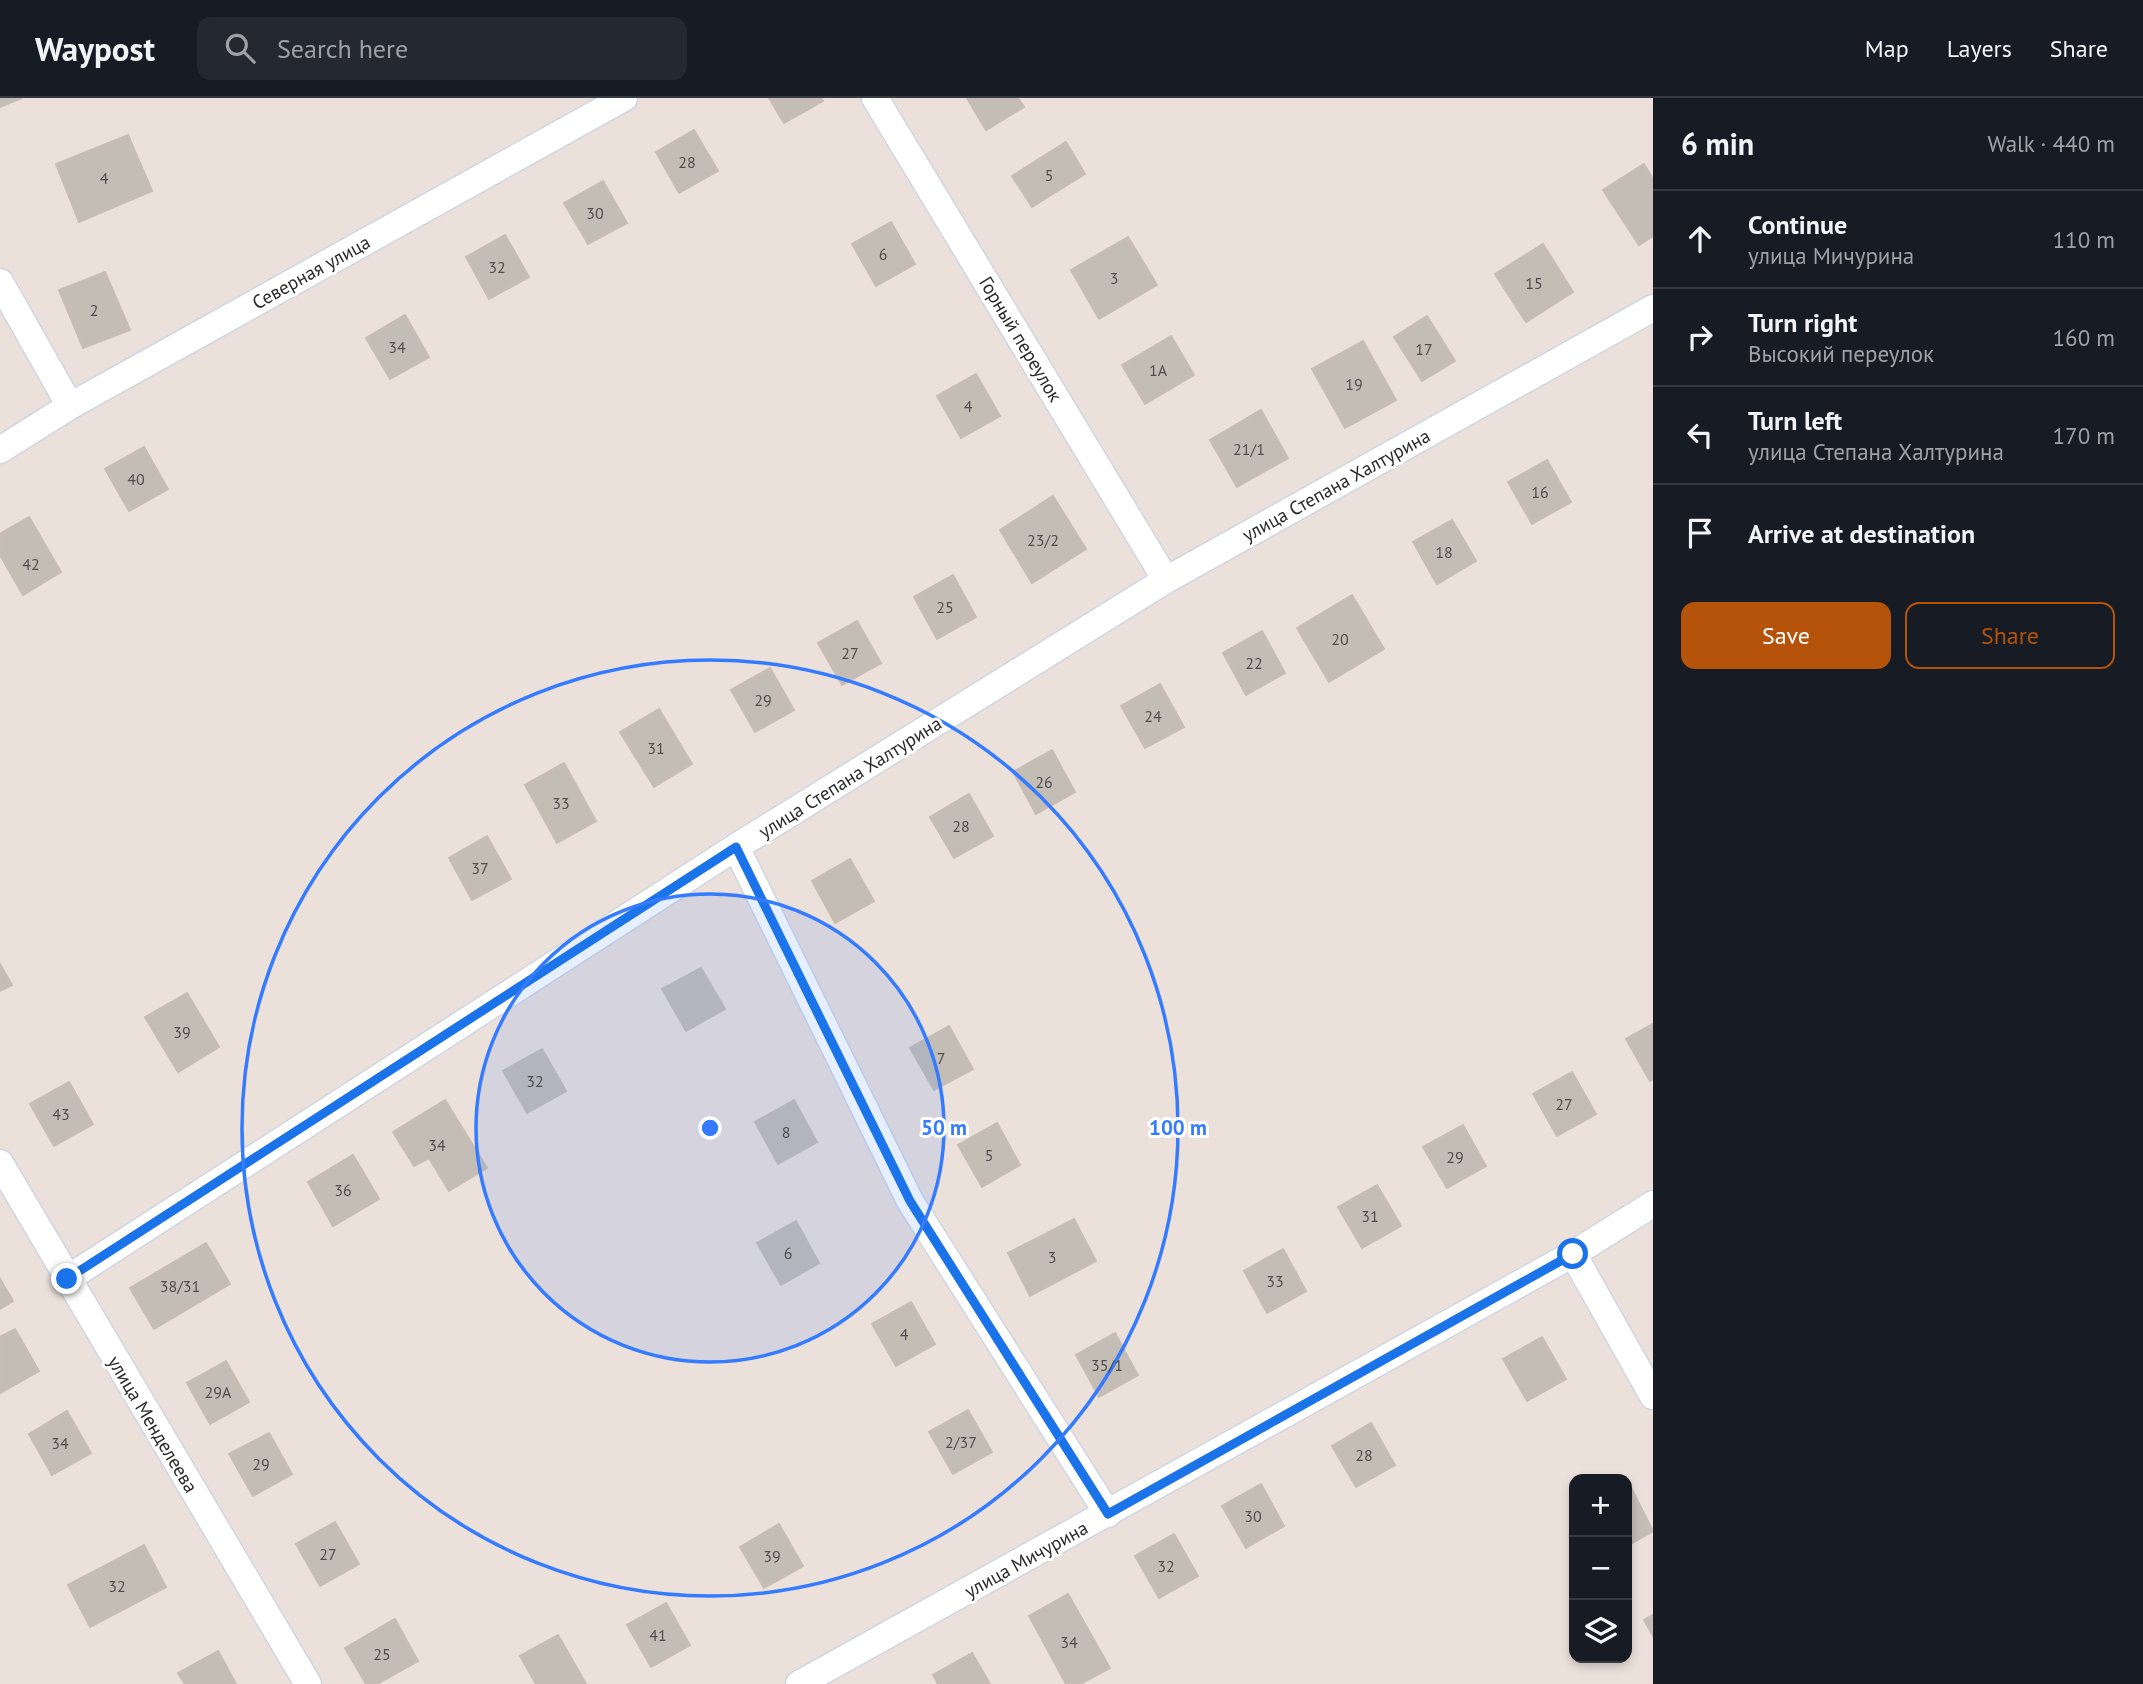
<!DOCTYPE html>
<meta charset="utf-8">
<style>
body{margin:0;font-family:"PT Sans",sans-serif;background:#242831;color:#f1f3f6}
.controls{position:absolute;right:21px;bottom:21px;display:grid;overflow:hidden;border-radius:14px;box-shadow:0 4px 10px #0003}
.controls button{width:63px;height:63px;display:grid;place-items:center;padding:0;border:0;border-bottom:2px solid #363941;background:#171b24;color:#f1f3f6;font:35px sans-serif}
.stop{position:absolute;width:21px;height:21px;margin:-16px;border:5px solid #1a73e8;border-radius:50%;background:#fff}
.stop.end{background:#1a73e8;border-color:#fff;box-shadow:0 2px 7px #0008}
.list{margin:0;padding:0;list-style:none}
h2{display:flex;justify-content:space-between;align-items:center;height:91px;margin:0;padding:0 28px;font-size:30px}
h2 small{font-size:23px;font-weight:400;color:#9ea1a6}
.list li{display:grid;grid-template-columns:46px 1fr auto;gap:21px;align-items:center;box-sizing:border-box;height:98px;padding:0 28px;border-top:2px solid #363941}
.list b{display:block;font-size:26px;white-space:nowrap}
.list p{margin:0;font-size:23px;white-space:nowrap;color:#9ea1a6}
.list em{font-size:23px;font-style:normal;color:#9ea1a6}
.actions{display:flex;gap:14px;padding:21px 28px}
.actions a{flex:1;padding:16px 0;border:2px solid #b45309;border-radius:14px;text-align:center;font-size:24px;color:#b45309}
.actions .main{background:#b45309;color:#fff}
.icon{flex:none;width:38px;height:38px;fill:none;stroke:currentColor;stroke-width:2;stroke-linecap:round;stroke-linejoin:round}
.map{position:relative;flex:none;width:1653px;height:1586px;overflow:hidden}
header{display:flex;align-items:center;gap:42px;box-sizing:border-box;height:98px;padding:0 35px;background:#171b24;border-bottom:2px solid #363941}
header strong{font-size:33px}
nav{display:flex;gap:38px;margin-inline-start:auto;font-size:24px}
.search{width:490px;height:63px;background:#242831;display:flex;align-items:center;gap:18px;box-sizing:border-box;padding:0 24px;border-radius:14px;color:#9ea1a6;font-size:26px}
main{display:flex}
aside{flex:1;background:#171b24}
.map>svg:first-child{display:block}
</style>
<header>
<strong>Waypost</strong>
<div class="search"><svg class="icon" aria-label="search" viewBox="0 0 24 24"><circle cx="10" cy="10" r="6"/><path d="M15 15l6 6"/></svg>Search here</div>
<nav><a>Map</a><a>Layers</a><a>Share</a></nav>
</header>
<main>
<div class="map">
<svg width="1653" height="1586" viewBox="0 0 1653 1586">
<rect width="100%" height="100%" fill="#ece1da"/>
<path fill="#c4bdb6" stroke="#c8bdb4" stroke-width="2" d="M0,0H22L0,9Z
M769,0H821L823,3L784,25Z
M967,0H1018L1024,9L986,32Z
M694,32L718,73L679,95L656,54Z
M128,37L152,93L79,124L56,66Z
M1066,44L1085,76L1032,109L1012,78Z
M1644,66L1653,81V138L1639,147L1603,92Z
M603,83L627,125L588,146L564,105Z
M891,124L915,166L876,188L852,146Z
M505,137L529,179L489,201L466,159Z
M1128,139L1157,187L1099,221L1071,172Z
M1543,146L1573,194L1526,224L1495,176Z
M105,174L130,232L83,250L59,192Z
M405,217L429,259L390,281L366,240Z
M1427,218L1455,263L1422,283L1394,239Z
M1171,238L1194,277L1145,306L1122,267Z
M1363,243L1396,302L1345,330L1312,271Z
M976,276L1000,318L961,340L937,298Z
M1261,312L1288,360L1237,389L1210,342Z
M144,349L168,391L129,413L105,371Z
M1547,362L1571,404L1532,426L1508,384Z
M1053,398L1086,451L1032,485L1000,432Z
M29,419L61,474L23,497L0,457V436Z
M1452,422L1476,463L1437,486L1413,444Z
M953,477L976,519L937,541L914,499Z
M1352,497L1384,551L1329,584L1297,530Z
M857,523L881,565L842,587L818,545Z
M1262,533L1285,575L1246,597L1223,555Z
M770,570L794,612L755,634L731,592Z
M1160,586L1184,629L1145,650L1121,608Z
M659,611L692,666L654,689L620,634Z
M1052,652L1075,694L1036,716L1013,674Z
M564,665L596,723L557,745L525,687Z
M969,696L993,738L954,760L930,719Z
M487,738L511,781L472,802L449,760Z
M850,761L874,803L835,825L812,783Z
M0,866L12,887L0,893Z
M701,870L725,911L686,933L662,891Z
M187,895L219,949L178,974L145,919Z
M1653,926V981L1650,983L1626,941Z
M949,928L973,971L934,992L910,950Z
M542,951L566,993L527,1015L503,973Z
M1572,974L1596,1016L1557,1038L1533,996Z
M69,984L93,1026L54,1048L30,1006Z
M445,1002L487,1070L449,1093L429,1060L414,1068L393,1034Z
M794,1002L817,1044L778,1066L755,1024Z
M997,1025L1020,1067L982,1089L958,1047Z
M1463,1027L1486,1068L1447,1090L1423,1049Z
M353,1057L379,1101L333,1128L308,1084Z
M1377,1087L1401,1128L1362,1150L1338,1109Z
M1074,1121L1096,1163L1030,1198L1008,1155Z
M796,1123L819,1165L781,1187L757,1145Z
M206,1145L230,1186L154,1231L130,1190Z
M1283,1151L1306,1193L1267,1215L1244,1173Z
M0,1181L13,1203L0,1211Z
M911,1204L935,1246L896,1268L872,1226Z
M15,1231L39,1273L0,1295V1239Z
M1115,1235L1138,1277L1099,1299L1076,1257Z
M1542,1239L1566,1281L1527,1303L1503,1261Z
M226,1263L249,1304L210,1326L187,1285Z
M968,1312L992,1354L953,1376L929,1334Z
M67,1313L91,1355L52,1377L29,1336Z
M1371,1325L1395,1367L1356,1389L1332,1348Z
M269,1335L292,1376L253,1398L229,1356Z
M1261,1386L1284,1428L1246,1450L1222,1408Z
M1631,1390L1653,1433L1627,1448V1393Z
M335,1424L359,1466L320,1488L296,1446Z
M779,1426L803,1468L764,1490L740,1449Z
M1174,1436L1198,1478L1159,1500L1135,1458Z
M144,1447L166,1489L90,1529L68,1487Z
M1068,1496L1110,1570L1080,1586H1066L1029,1518Z
M666,1505L690,1547L651,1569L627,1527Z
M1653,1517V1538L1644,1522Z
M395,1521L418,1563L377,1586H366L345,1550Z
M558,1537L586,1586H536L520,1558Z
M218,1553L236,1586H185L178,1575Z
M972,1555L990,1586H938L933,1577Z"/>
<g fill="none" stroke-linecap="round" stroke-linejoin="round">
<g stroke="#cfd6e3" stroke-width="29">
<path id="minor" d="M875,0L1166,482
M0,184L70,308
M0,352L70,308L624,0
M736,749L910,1103L1108,1416
M0,1065L308,1586
M1573,1156L1653,1298
M67,1181L736,749L1166,482L1653,210
M799,1586L1573,1156L1653,1106"/>
</g>
<use href="#minor" stroke="#fff" stroke-width="26"/>
</g>
<g fill="none" stroke-linecap="round" stroke-linejoin="round">
<path stroke="#1a73e8" stroke-width="9" d="M67,1181L736,749L910,1103L1108,1416L1573,1156"/>
</g>
<circle cx="710" cy="1030" r="234" fill="#347bff" fill-opacity=".12"/>
<g fill="none" stroke="#347bff" stroke-width="3.5">
<circle cx="710" cy="1030" r="234"/>
<circle cx="710" cy="1030" r="468"/>
</g>
<g text-anchor="middle" dominant-baseline="central" stroke-width="6" stroke-linejoin="round" paint-order="stroke">
<g font-size="16" fill="#504e4c">
<text x="687" y="64">28</text>
<text x="1049" y="77">5</text>
<text x="104" y="80">4</text>
<text x="595" y="115">30</text>
<text x="883" y="156">6</text>
<text x="497" y="169">32</text>
<text x="1114" y="180">3</text>
<text x="1534" y="185">15</text>
<text x="94" y="212">2</text>
<text x="397" y="249">34</text>
<text x="1424" y="251">17</text>
<text x="1158" y="272">1А</text>
<text x="1354" y="286">19</text>
<text x="968" y="308">4</text>
<text x="1249" y="351">21/1</text>
<text x="136" y="381">40</text>
<text x="1540" y="394">16</text>
<text x="1043" y="442">23/2</text>
<text x="1444" y="454">18</text>
<text x="31" y="466">42</text>
<text x="945" y="509">25</text>
<text x="1340" y="541">20</text>
<text x="850" y="555">27</text>
<text x="1254" y="565">22</text>
<text x="763" y="602">29</text>
<text x="1153" y="618">24</text>
<text x="656" y="650">31</text>
<text x="1044" y="684">26</text>
<text x="561" y="705">33</text>
<text x="961" y="728">28</text>
<text x="480" y="770">37</text>
<text x="182" y="934">39</text>
<text x="941" y="960">7</text>
<text x="535" y="983">32</text>
<text x="1564" y="1006">27</text>
<text x="61" y="1016">43</text>
<text x="786" y="1034">8</text>
<text x="437" y="1047">34</text>
<text x="989" y="1057">5</text>
<text x="1455" y="1059">29</text>
<text x="343" y="1092">36</text>
<text x="1370" y="1118">31</text>
<text x="788" y="1155">6</text>
<text x="1052" y="1159">3</text>
<text x="1275" y="1183">33</text>
<text x="180" y="1188">38/31</text>
<text x="904" y="1236">4</text>
<text x="1107" y="1267">35/1</text>
<text x="218" y="1294">29А</text>
<text x="961" y="1344">2/37</text>
<text x="60" y="1345">34</text>
<text x="1364" y="1357">28</text>
<text x="261" y="1366">29</text>
<text x="1253" y="1418">30</text>
<text x="328" y="1456">27</text>
<text x="772" y="1458">39</text>
<text x="1166" y="1468">32</text>
<text x="117" y="1488">32</text>
<text x="658" y="1537">41</text>
<text x="1069" y="1544">34</text>
<text x="382" y="1556">25</text>
</g>
<g font-size="19" fill="#292929" stroke="#fff">
<text transform="translate(311 174) rotate(-29)">Северная улица</text>
<text transform="translate(1021 241) rotate(59)">Горный переулок</text>
<text transform="translate(1336 387) rotate(-29)">улица Степана Халтурина</text>
<text transform="translate(850 679) rotate(-32)">улица Степана Халтурина</text>
<text transform="translate(153 1326) rotate(59)">улица Менделеева</text>
<text transform="translate(1026 1461) rotate(-29)">улица Мичурина</text>
</g>
</g>
<circle cx="710" cy="1030" r="10" fill="#347bff" stroke="#fff" stroke-width="3.5"/>
<g font-size="21" text-anchor="middle" font-weight="bold" fill="#347bff" stroke="#fff" stroke-width="6" stroke-linejoin="round" paint-order="stroke">
<text x="944" y="1037">50 m</text>
<text x="1178" y="1037">100 m</text>
</g>
</svg>
<div class="controls">
<button>+</button>
<button>−</button>
<button><svg class="icon" aria-label="layers" viewBox="0 0 24 24"><path d="M12 4l9 5-9 5-9-5zM3 14l9 5 9-5"/></svg></button>
</div>
<div class="stop" style="left:1573px;top:1156px"></div>
<div class="stop end" style="left:67px;top:1181px"></div>
</div>
<aside>
<h2>6 min<small>Walk · 440 m</small></h2>
<ul class="list">
<li><svg class="icon" aria-label="ahead" viewBox="0 0 24 24"><path d="M12 20V5M6 11l6-6 6 6"/></svg><div><b>Continue</b><p>улица Мичурина</p></div><em>110 m</em></li>
<li><svg class="icon" aria-label="right" viewBox="0 0 24 24"><path d="M7 20v-9h11M14 6l5 5-5 5"/></svg><div><b>Turn right</b><p>Высокий переулок</p></div><em>160 m</em></li>
<li><svg class="icon" aria-label="left" viewBox="0 0 24 24"><path d="M17 20v-9H6M10 6l-5 5 5 5"/></svg><div><b>Turn left</b><p>улица Степана Халтурина</p></div><em>170 m</em></li>
<li><svg class="icon" aria-label="arrive" viewBox="0 0 24 24"><path d="M6 21V4h12l-3 4 3 4H6"/></svg><div><b>Arrive at destination</b></div></li>
</ul>
<div class="actions"><a class="main">Save</a><a>Share</a></div>
</aside>
</main>
